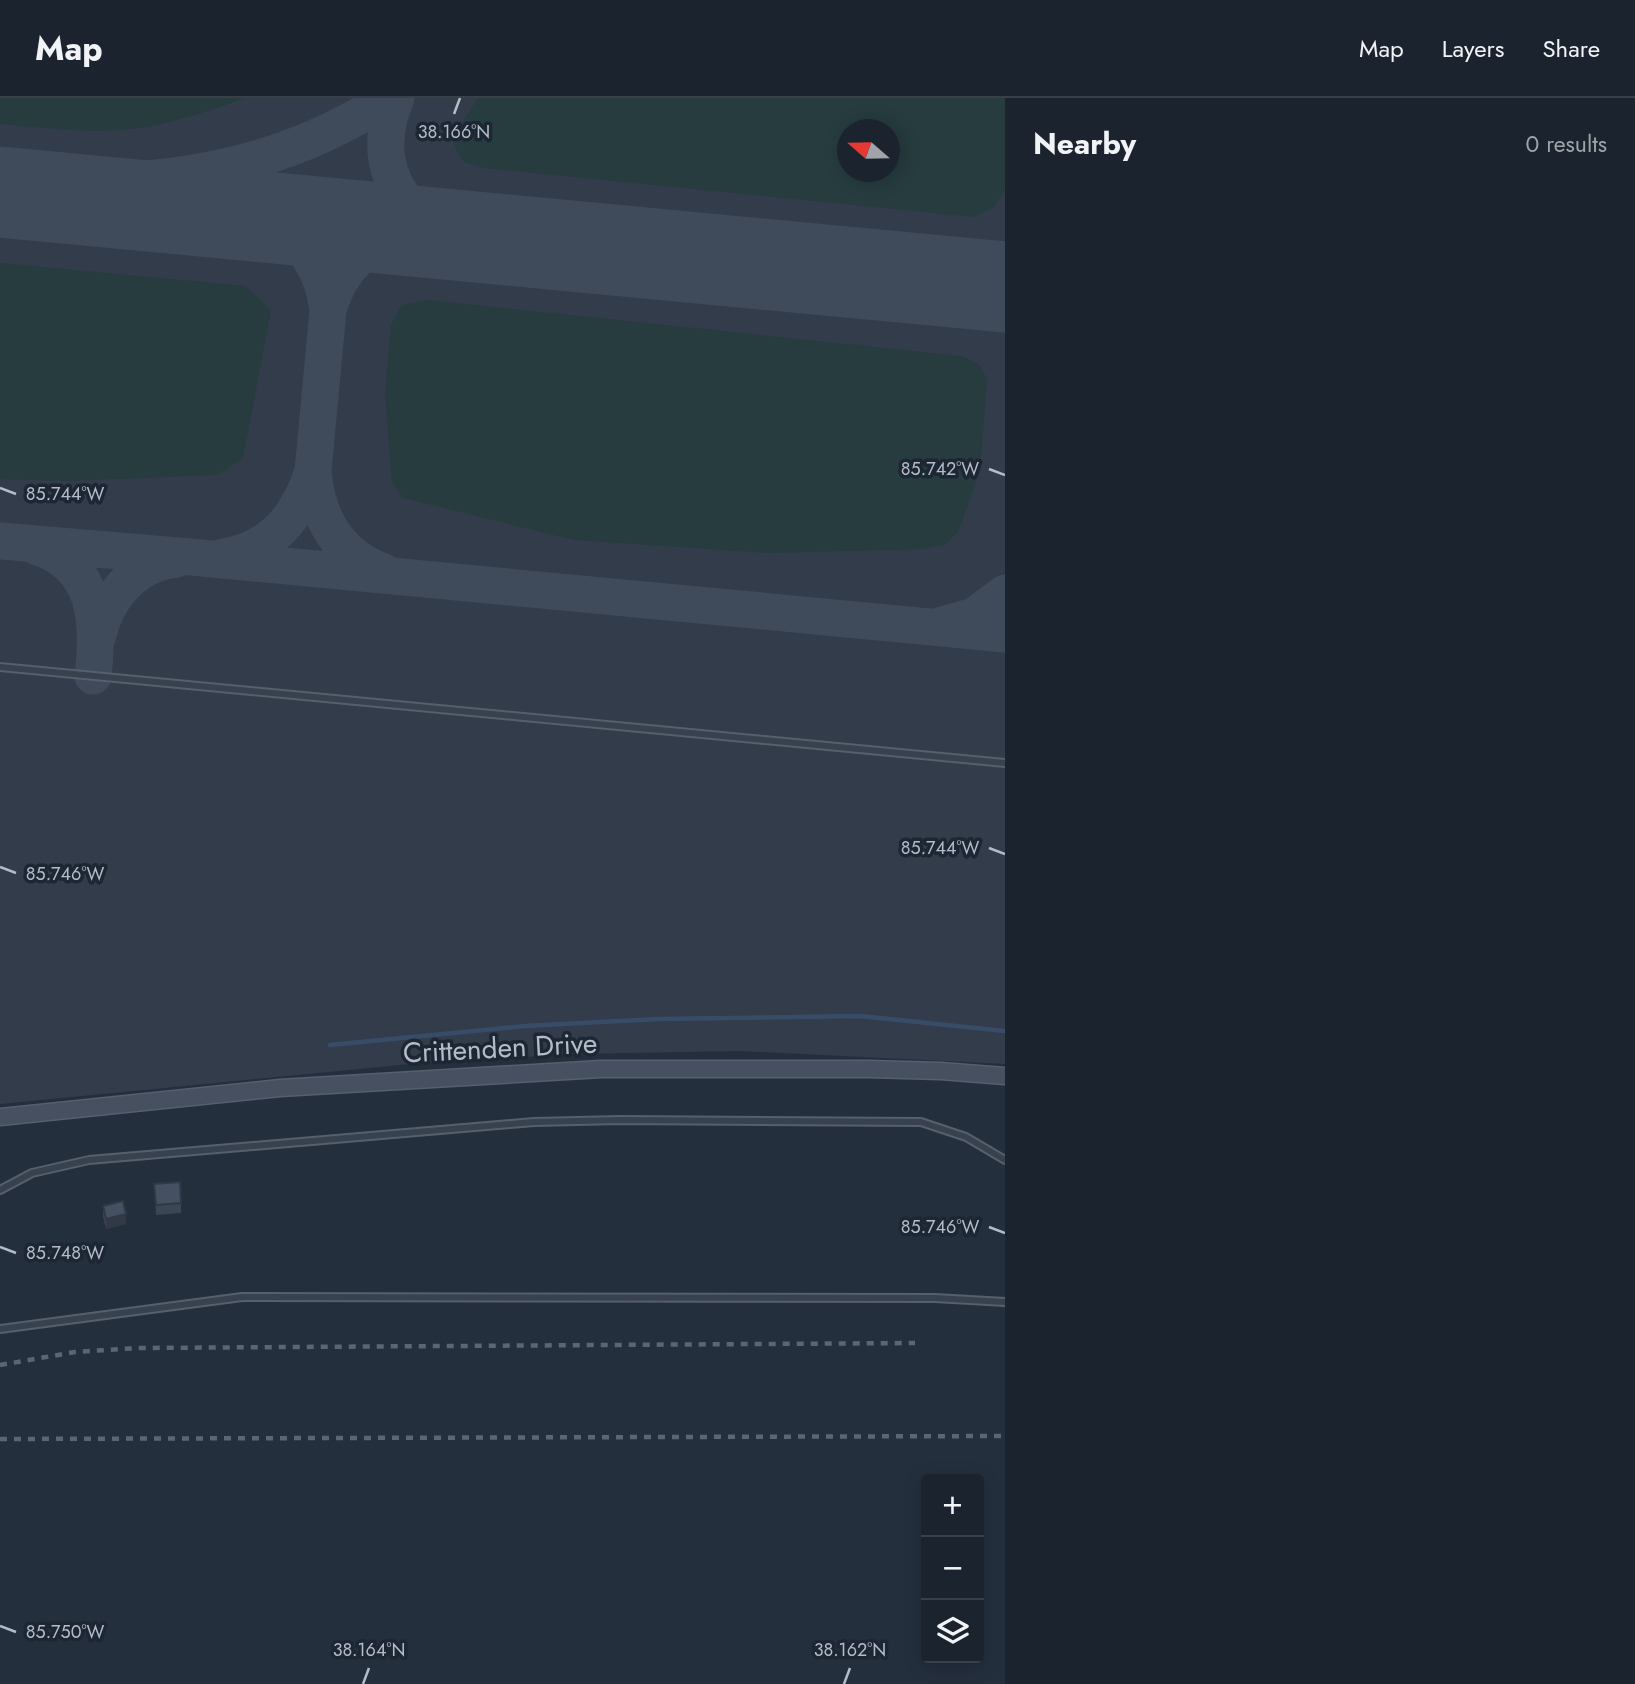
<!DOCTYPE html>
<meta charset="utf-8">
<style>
body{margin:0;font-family:Jost,sans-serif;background:#282f3a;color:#f1f3f6}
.controls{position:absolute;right:21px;bottom:21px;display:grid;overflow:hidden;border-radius:7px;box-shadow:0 4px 18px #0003}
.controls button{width:63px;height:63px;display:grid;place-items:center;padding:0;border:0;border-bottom:2px solid #39404a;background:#1b232e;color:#f1f3f6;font:35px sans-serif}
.compass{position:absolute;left:837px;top:21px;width:63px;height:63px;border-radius:50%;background:#1b232e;box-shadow:0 4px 18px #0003;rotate:290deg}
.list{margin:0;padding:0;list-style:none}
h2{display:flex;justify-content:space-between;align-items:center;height:91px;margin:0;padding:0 28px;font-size:30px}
h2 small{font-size:23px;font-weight:400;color:#a0a4aa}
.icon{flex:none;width:38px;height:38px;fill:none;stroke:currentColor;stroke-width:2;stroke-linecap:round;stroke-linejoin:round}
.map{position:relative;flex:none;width:1005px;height:1586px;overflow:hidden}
header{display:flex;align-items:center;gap:42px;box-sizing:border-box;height:98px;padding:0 35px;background:#1b232e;border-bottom:2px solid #39404a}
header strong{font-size:33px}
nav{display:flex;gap:38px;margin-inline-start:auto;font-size:24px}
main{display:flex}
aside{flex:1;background:#1b232e}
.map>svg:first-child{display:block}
</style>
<header>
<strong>Map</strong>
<nav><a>Map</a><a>Layers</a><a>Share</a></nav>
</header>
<main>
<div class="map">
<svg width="1005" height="1586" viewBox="0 0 1005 1586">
<rect width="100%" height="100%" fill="#242f3e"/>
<path fill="#323c4b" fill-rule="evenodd" d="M0,0H1005V966L740,953L575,956L410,966L0,1006ZM848,32H890V74H848Z"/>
<path fill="#263c3f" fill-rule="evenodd" d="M0,0H244C212,12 179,23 146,29C99,37 47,30 0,26Z
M478,0H1005V92L994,109L974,119L484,70L464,64L455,49L457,33ZM848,32H890V74H848Z
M0,165L245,188L271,212L243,360L217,377L65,383L0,381Z
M427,202L961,258L979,266L987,281L980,374L958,434L946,446L923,451L768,455L575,442L403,400L392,384L385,296L391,227L402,207Z"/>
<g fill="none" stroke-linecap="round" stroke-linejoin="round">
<path stroke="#394c67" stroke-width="4.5" d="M330,947L525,928L658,921L860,918L1005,933"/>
<path stroke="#3f4a5a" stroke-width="37" d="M396,0C372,57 391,110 450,133L582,146
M0,82C112,89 228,82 330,33C349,23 370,14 386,0
M246,117C295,133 321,160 328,212L313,373
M1005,179L984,184L961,185L1005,203
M328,212C345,154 381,138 438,136
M0,443L191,459L1005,536
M35,448C98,467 99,525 93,578
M223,459C273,451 298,419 313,373C317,419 338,458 384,474
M942,527L974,518L1005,495
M97,540C106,500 133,466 176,461"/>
<path stroke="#3f4a5a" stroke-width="91" d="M0,94L1005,189"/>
<g stroke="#565f6c" stroke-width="10">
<path id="lane" d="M0,569L1005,665
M0,1092L32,1075L89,1062L534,1024L620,1022L921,1024L966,1039L1005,1062
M0,1231L242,1199L935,1200L1005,1204"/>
</g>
<g stroke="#565f6c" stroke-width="19">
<path id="secondary" d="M0,1019L280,990L601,971H869L941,973L1005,978"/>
</g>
<use href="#lane" stroke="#38414e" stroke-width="6"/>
<use href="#secondary" stroke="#465061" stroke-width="16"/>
<path stroke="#5a6575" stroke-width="4.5" stroke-dasharray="7 7" stroke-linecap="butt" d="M0,1267L75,1254L138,1250L915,1245
M0,1341L1005,1338"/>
</g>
<path fill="#3b4654" d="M154,1086L181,1105V1115L156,1117Z
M103,1108L126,1126L106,1131L103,1118Z"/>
<path fill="#303945" d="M126,1116V1126L106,1131V1121Z"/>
<path fill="#455162" stroke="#303945" stroke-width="2" d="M180,1084L181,1105L156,1107L154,1086Z
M123,1103L126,1116L106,1121L103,1108Z"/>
<path fill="none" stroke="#b4bcc9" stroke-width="2.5" d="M454,16L460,0M989,371L1005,377M0,390L16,396M989,750L1005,756M0,769L16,775M989,1129L1005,1135M0,1149L16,1155M0,1528L16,1534M363,1586L369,1570M844,1586L850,1570"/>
<g text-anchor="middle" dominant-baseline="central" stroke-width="7" stroke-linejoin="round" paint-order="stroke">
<g font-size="28" fill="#b4bcc9" stroke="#1d2633">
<text transform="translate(500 950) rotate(-3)">Crittenden Drive</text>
</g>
</g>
<g font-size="18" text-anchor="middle" fill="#b4bcc9" stroke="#1d2633" stroke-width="7" stroke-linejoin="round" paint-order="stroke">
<text x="454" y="40">38.166°N</text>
<text x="940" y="377">85.742°W</text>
<text x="65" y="402">85.744°W</text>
<text x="940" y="756">85.744°W</text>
<text x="65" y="782">85.746°W</text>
<text x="940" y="1135">85.746°W</text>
<text x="65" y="1161">85.748°W</text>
<text x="65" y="1540">85.750°W</text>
<text x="369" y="1558">38.164°N</text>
<text x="850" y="1558">38.162°N</text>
</g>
</svg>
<div class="controls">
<button>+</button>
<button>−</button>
<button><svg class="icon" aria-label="layers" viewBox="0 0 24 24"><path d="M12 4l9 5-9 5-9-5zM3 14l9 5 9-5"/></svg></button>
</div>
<svg class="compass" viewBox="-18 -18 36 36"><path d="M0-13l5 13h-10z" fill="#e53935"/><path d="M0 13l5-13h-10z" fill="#a0a4aa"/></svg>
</div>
<aside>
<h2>Nearby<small>0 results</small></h2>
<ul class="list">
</ul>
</aside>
</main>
